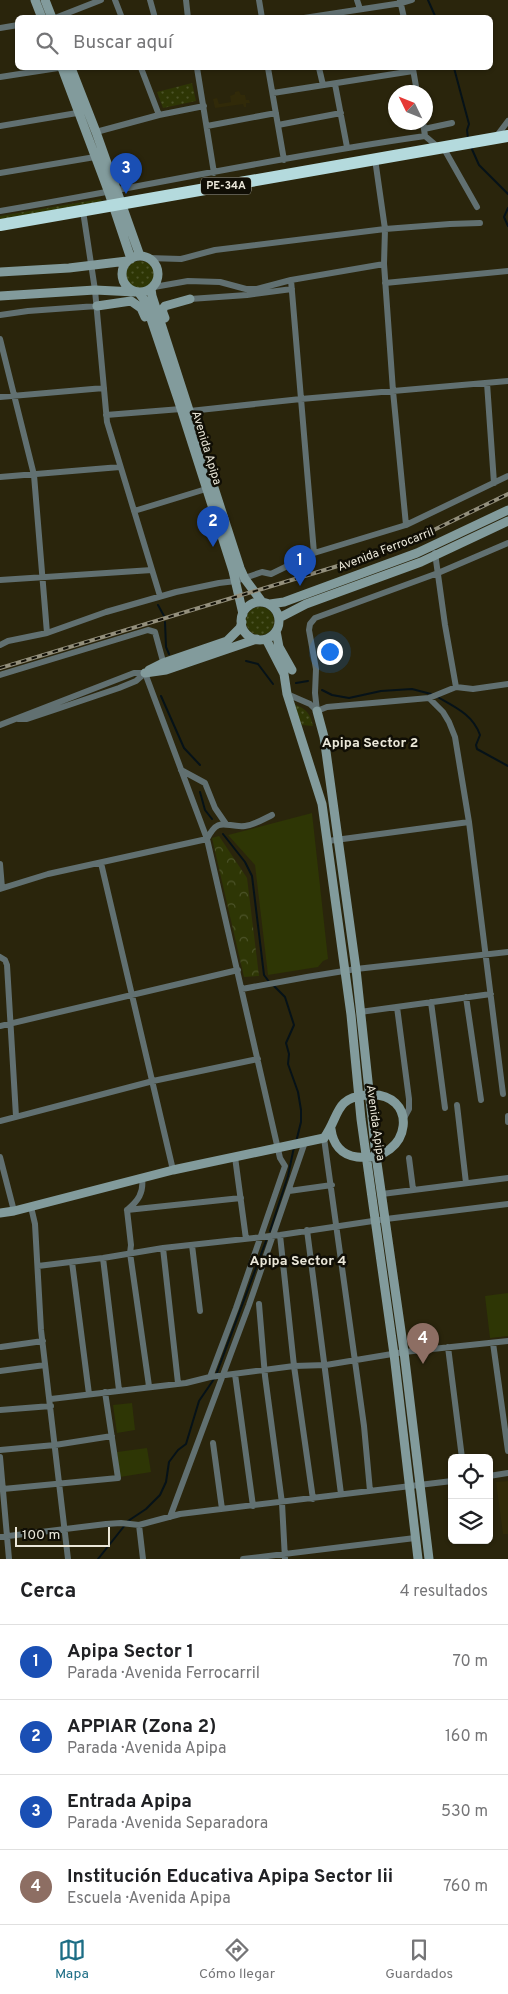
<!DOCTYPE html>
<html lang="es">
<meta charset="utf-8">
<style>
body{margin:0;font-family:Overpass,sans-serif;background:#f2f2f2;color:#202124}
.controls{position:absolute;right:15px;bottom:15px;display:grid;overflow:hidden;border-radius:8px;box-shadow:0 1px 4px #0004}
.controls button{width:45px;height:45px;display:grid;place-items:center;padding:0;border:0;border-bottom:1px solid #e0e0e0;background:#fff;color:#202124;font:25px sans-serif}
.compass{position:absolute;left:388px;top:85px;width:45px;height:45px;border-radius:50%;background:#fff;box-shadow:0 1px 4px #0004;rotate:313deg}
.scale{position:absolute;left:15px;bottom:12px;width:95px;box-sizing:border-box;padding-left:5px;border:2px solid #eae7d9;border-top:0;font-size:14px;line-height:18px;white-space:nowrap;color:#eae7d9;-webkit-text-stroke:4px #100e05;paint-order:stroke}
.you{position:absolute;left:329px;top:651px;width:18px;height:18px;margin:-12px;border:4px solid #fff;border-radius:50%;background:#1a73e8;box-shadow:0 0 0 8px #1a73e833}
.badge{display:grid;place-items:center;width:32px;height:32px;border-radius:50%;background:#1c6d85;color:#fff;font-size:16px;font-weight:700}
.pin{position:absolute;translate:-50% -41px;filter:drop-shadow(0 1px 2px #0008)}
.pin::after{content:'';position:absolute;top:26px;width:18px;height:15px;background:inherit;clip-path:polygon(0 0,100% 0,50% 100%)}
.list{margin:0;padding:0;list-style:none}
h2{display:flex;justify-content:space-between;align-items:center;height:65px;margin:0;padding:0 20px;font-size:21px}
h2 small{font-size:16px;font-weight:400;color:#757577}
.list li{display:grid;grid-template-columns:32px 1fr auto;gap:15px;align-items:center;box-sizing:border-box;height:75px;padding:0 20px;border-top:1px solid #e0e0e0}
.list b{display:block;font-size:19px;white-space:nowrap}
.list p{margin:0;font-size:16px;white-space:nowrap;color:#757577}
.list em{font-size:16px;font-style:normal;color:#757577}
.icon{flex:none;width:28px;height:28px;fill:none;stroke:currentColor;stroke-width:2;stroke-linecap:round;stroke-linejoin:round}
.map{position:relative;flex:none;width:508px;height:1559px;overflow:hidden}
.search{position:absolute;background:#fff;box-shadow:0 1px 4px #0004;left:15px;right:15px;top:15px;height:55px;display:flex;align-items:center;gap:12px;box-sizing:border-box;padding:0 18px;border-radius:8px;color:#757577;font-size:19px}
.sheet{height:365px;background:#fff}
nav{display:flex;justify-content:space-around;align-items:center;box-sizing:border-box;height:70px;border-top:1px solid #e0e0e0;background:#fff;font-size:14px;color:#757577}
nav a{display:grid;justify-items:center;gap:2px}
nav .on{color:#1c6d85}
.map>svg:first-child{display:block}
</style>
<div class="map">
<svg width="508" height="1559" viewBox="0 0 508 1559">
<defs>
<pattern id="grass-dots" width="8" height="8" patternUnits="userSpaceOnUse" patternTransform="scale(1.25)"><rect width="8" height="8" fill="#2e3605"/><path d="M2 2h.1M6 6h.1" fill="none" stroke="#4c5329" stroke-width="1.8" stroke-linecap="round"/></pattern>
<pattern id="park-crowns" width="20" height="18" patternUnits="userSpaceOnUse" patternTransform="scale(1.25)"><rect width="20" height="18" fill="#2e3605"/><path d="M2 6a3 3 0 1 1 6 0M12 15a3 3 0 1 1 6 0" fill="none" stroke="#4c5329"/></pattern>
</defs>
<rect width="100%" height="100%" fill="#2a250c"/>
<path fill="#312a09" d="M239,91L241,95H245L246,100H249L250,103H246V107H244L243,104L215,108L213,99L217,98L219,104L231,102L230,96L235,94V92Z
M508,1481V1534H503L496,1482Z"/>
<path fill="url(#grass-dots)" d="M192,83L196,101L163,108L157,92Z
M100,199L102,201L0,221V216Z
M126 275a14 14 0 1 1 28 0a14 14 0 1 1-28 0Z
M246 621a14 14 0 1 1 28 0a14 14 0 1 1-28 0Z
M291,703C304,708 310,711 313,726L302,725Z"/>
<path fill="url(#park-crowns)" d="M219,836L247,878L259,976L244,977L212,838Z"/>
<path fill="#2e3605" d="M312,813L328,959L323,961L318,967L268,975L255,865L228,835Z
M508,1293V1336L490,1338L485,1296Z
M132,1403L135,1430L117,1433L113,1405Z
M147,1448L151,1472L120,1477L117,1452Z"/>
<g fill="none" stroke-linecap="round" stroke-linejoin="round">
<path stroke="#061218" stroke-width="2" d="M428,0L436,18
M454,68L469,124L467,130L468,138
M471,147L479,165L508,194
M508,208L504,217L508,226
M158,605L164,616
M165,622L166,647L169,654
M246,661L258,664L273,684
M296,683L308,681
M322,690L332,695L349,698L381,691L412,689L431,694
M161,696L184,748L200,765
M436,696C453,706 473,714 480,735L476,745L477,749L508,766
M200,792L205,810L212,819
M223,834L245,862L252,876L264,975L270,983
M273,985L285,997L294,1025L286,1043L289,1054L288,1064L298,1092L301,1110V1122L296,1142
M270,1231L288,1176L294,1147
M216,1375L266,1241
M128,1521L146,1509L160,1495L166,1482L169,1462L178,1450L186,1444L199,1401L214,1379
M98,1559L125,1525"/>
<path stroke="#617071" stroke-width="6" d="M115,0L122,18
M150,0L155,18
M186,0L188,18
M259,0L262,18
M357,0L360,9
M400,0L404,18
M55,18L101,0
M304,18L402,3L412,0
M0,28L18,25
M141,68L159,115
M197,68L214,173
M268,68L284,160
M319,68L323,85
M413,69L417,92
M0,77L58,68
M335,84L347,147
M273,93L413,71
M423,122L425,136L438,147
M278,125L341,113
M0,126L83,112
M207,126L276,113
M424,129L452,123
M96,132L159,115L204,106
M496,137L508,121
M443,147L477,207
M375,159L385,229L384,264L393,391L406,525
M0,173L95,157
M0,211C142,187 283,156 425,136
M83,211L95,290L107,422L160,596
M148,258L181,259L215,250L385,229L450,224L480,223
M291,280L314,553
M385,283L508,271
M154,287L188,281L220,282L246,289H257L291,280L384,264
M190,299L247,295L292,289
M0,315L28,311L97,306
M0,339L34,475L47,633
M487,383L494,483
M0,397L104,388
M190,411L301,399L508,381
M106,415L181,409
M0,477L120,467
M134,511L206,489
M435,553L445,625L456,687
M0,580L152,570
M0,645L8,641L47,633L106,612L176,592L219,583L236,581L262,572L271,574L314,553L406,525L508,476
M145,673L207,839L280,1158L285,1166L236,1308L210,1377
M0,675L148,630L155,632L164,665
M287,694L310,704L317,711
M429,698L443,712L449,722L455,737L469,822L503,1094
M317,711L315,693L316,669L309,630L310,624L315,618L438,573L508,543
M317,711L327,707L429,698L456,687L473,689L508,684
M18,719H27L57,709L119,688L136,681L145,673
M0,725L134,673H145
M181,770L205,783L215,808L226,824
M328,841L469,822
M101,863L173,1170
M0,864L2,888
M0,889L48,874L207,839C219,815 226,828 245,826C254,825 264,819 272,815
M0,957L5,960L7,965L16,1116
M242,989L307,977L356,969L508,952
M466,997L481,1100
M431,1002L445,1108
M397,1007L409,1099V1109L404,1118
M360,1012L491,994
M0,1026L238,970
M457,1105L466,1183
M508,1116V1122
M0,1121L153,1081L258,1059
M324,1138L364,1426L370,1491
M0,1157L14,1211
M235,1157L246,1239
M409,1158L413,1189
M289,1191L332,1185
M382,1194L508,1178
M31,1207L35,1224L41,1330L68,1559
M127,1210L131,1245L130,1253L149,1386
M127,1210L241,1198
M127,1210C138,1201 144,1193 142,1178
M307,1230L341,1494
M280,1235L294,1366L313,1499
M192,1245L200,1311
M163,1248L178,1383
M103,1258L119,1390
M72,1262L89,1394
M38,1266L103,1258L163,1248L280,1235L386,1219L508,1204
M259,1304L265,1376L282,1503L285,1559
M493,1343L508,1451
M1,1347L43,1341
M448,1347L462,1458
M0,1371L45,1365
M235,1374L253,1506
M51,1399L186,1383L210,1377L294,1366L326,1365L404,1352L508,1341
M0,1410L51,1406
M213,1443L222,1509
M0,1450L55,1445L112,1436
M0,1457L9,1559
M489,1476L508,1473
M3,1489L118,1478L105,1392
M170,1517L249,1305L305,1142
M139,1525L143,1559
M0,1537L106,1524L121,1523L139,1525L180,1514L452,1481
M243,1559L415,1538"/>
<path stroke="#829b9c" stroke-width="9" d="M35,0L42,18
M45,0L52,18
M62,68L109,193L131,259
M71,68L96,132L140,256
M122 274a18 18 0 1 1 36 0a18 18 0 1 1-36 0Z
M0,272L69,268L127,261
M151,289L152,296L240,568L245,579L262,602
M139,293L145,301L178,399L233,571L243,614
M0,296L95,290L135,292
M97,306L131,301L141,308L145,317
M165,318L162,310L165,306L190,299
M241 621a19 19 0 1 1 38 0a19 19 0 1 1-38 0Z
M270,604L284,602L417,553L508,510
M279,618L306,604L421,562L508,521
M276,631L279,647L292,670
M266,639L284,674L287,694L322,804L351,1015L361,1119L394,1354L418,1559
M149,670L163,663L227,641L240,628L242,622
M145,673L166,670L257,639
M317,711L324,737L356,969L376,1156L404,1352L429,1559
M0,1213L14,1211L173,1170L324,1138C340,1116 334,1098 366,1095C420,1089 414,1163 357,1157C341,1155 333,1144 331,1129"/>
<path stroke="#b4dadd" stroke-width="12" d="M0,225L508,136"/>
<g stroke="#938f7c" stroke-width="4">
<path id="rail" d="M0,668L351,562L411,541L508,494"/>
</g>
<use href="#rail" stroke="#100e05" stroke-width="2" stroke-dasharray="5.5" stroke-linecap="butt"/>
</g>
<g text-anchor="middle" dominant-baseline="central" stroke-width="5" stroke-linejoin="round" paint-order="stroke">
<rect fill="#100e05" stroke="#a9a699" stroke-width="1" x="201" y="177.5" width="50" height="17" rx="4"/>
<g font-size="11" font-weight="bold" fill="#eae7d9">
<text x="226" y="186">PE-34A</text>
</g>
<g font-size="12" fill="#eae7d9" stroke="#100e05">
<text transform="translate(206 448) rotate(73)">Avenida Apipa</text>
<text transform="translate(386 550) rotate(-21)">Avenida Ferrocarril</text>
<text transform="translate(375 1123) rotate(82)">Avenida Apipa</text>
</g>
<g font-size="14" font-weight="bold" fill="#eae7d9" stroke="#100e05">
<text x="370" y="743">Apipa Sector 2</text>
<text x="298" y="1261">Apipa Sector 4</text>
</g>
</g>
</svg>
<div class="controls">
<button><svg class="icon" aria-label="locate" viewBox="0 0 24 24"><circle cx="12" cy="12" r="6"/><path d="M12 2v4M12 18v4M2 12h4M18 12h4"/></svg></button>
<button><svg class="icon" aria-label="layers" viewBox="0 0 24 24"><path d="M12 4l9 5-9 5-9-5zM3 14l9 5 9-5"/></svg></button>
</div>
<svg class="compass" viewBox="-18 -18 36 36"><path d="M0-13l5 13h-10z" fill="#e53935"/><path d="M0 13l5-13h-10z" fill="#757577"/></svg>
<div class="scale">100 m</div>
<div class="you"></div>
<div class="pin badge" style="left:300px;top:586px;background:#1a4fb4">1</div>
<div class="pin badge" style="left:213px;top:547px;background:#1a4fb4">2</div>
<div class="pin badge" style="left:126px;top:194px;background:#1a4fb4">3</div>
<div class="pin badge" style="left:423px;top:1364px;background:#8d6e63">4</div>
<div class="search"><svg class="icon" aria-label="search" viewBox="0 0 24 24"><circle cx="10" cy="10" r="6"/><path d="M15 15l6 6"/></svg>Buscar aquí</div>
</div>
<section class="sheet">
<h2>Cerca<small>4 resultados</small></h2>
<ul class="list">
<li><span class="badge" style="background:#1a4fb4">1</span><div><b>Apipa Sector 1</b><p>Parada · Avenida Ferrocarril</p></div><em>70 m</em></li>
<li><span class="badge" style="background:#1a4fb4">2</span><div><b>APPIAR (Zona 2)</b><p>Parada · Avenida Apipa</p></div><em>160 m</em></li>
<li><span class="badge" style="background:#1a4fb4">3</span><div><b>Entrada Apipa</b><p>Parada · Avenida Separadora</p></div><em>530 m</em></li>
<li><span class="badge" style="background:#8d6e63">4</span><div><b>Institución Educativa Apipa Sector Iii</b><p>Escuela · Avenida Apipa</p></div><em>760 m</em></li>
</ul>
</section>
<nav>
<a class="on"><svg class="icon" aria-label="map" viewBox="0 0 24 24"><path d="M3 6l6-2 6 2 6-2v14l-6 2-6-2-6 2zM9 4v14M15 6v14"/></svg>Mapa</a>
<a><svg class="icon" aria-label="directions" viewBox="0 0 24 24"><path d="M12 3l9 9-9 9-9-9zM9 14v-3h6M13 9l2 2-2 2"/></svg>Cómo llegar</a>
<a><svg class="icon" aria-label="saved" viewBox="0 0 24 24"><path d="M7 4h10v16l-5-4-5 4z"/></svg>Guardados</a>
</nav>
